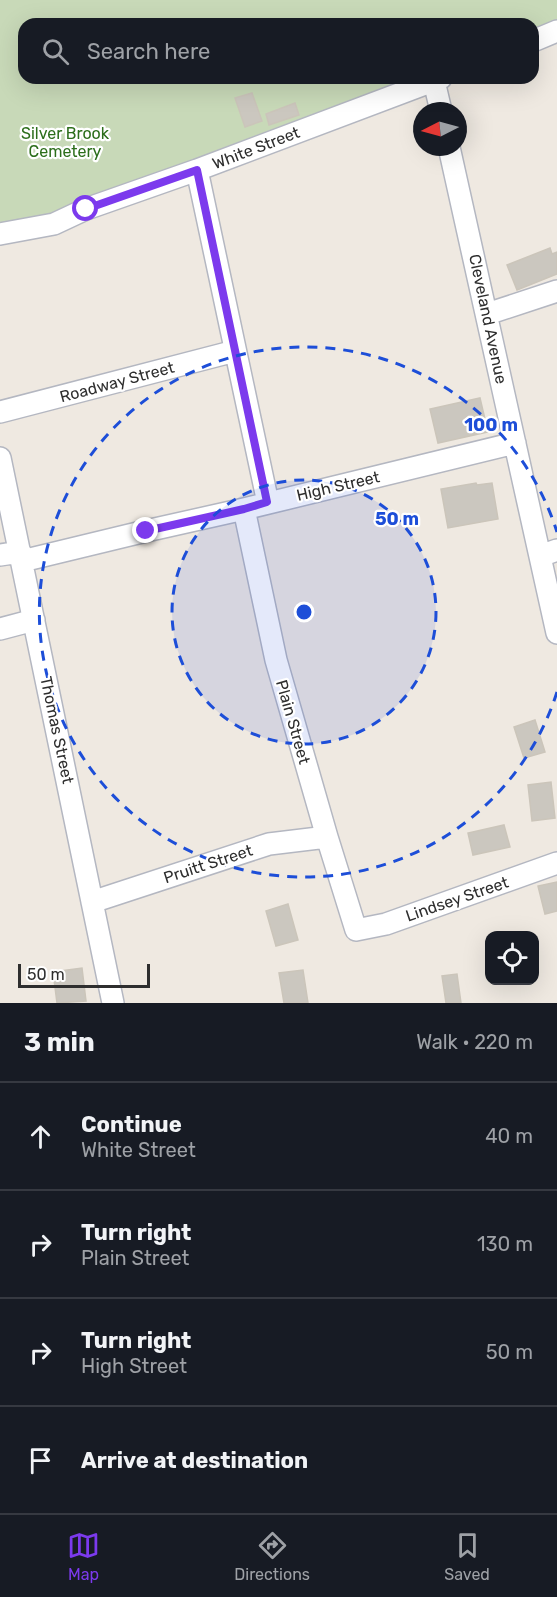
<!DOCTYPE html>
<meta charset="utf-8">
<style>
body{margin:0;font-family:Rubik,sans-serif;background:#20242c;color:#f1f3f6}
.controls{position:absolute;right:18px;bottom:18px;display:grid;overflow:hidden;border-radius:12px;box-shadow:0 6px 24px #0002}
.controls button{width:54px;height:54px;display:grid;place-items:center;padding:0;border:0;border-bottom:2px solid #363941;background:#171b24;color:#f1f3f6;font:30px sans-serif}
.compass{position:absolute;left:413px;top:102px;width:54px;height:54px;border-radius:50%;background:#171b24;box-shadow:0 6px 24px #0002;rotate:264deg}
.scale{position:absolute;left:18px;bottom:15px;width:132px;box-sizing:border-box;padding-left:6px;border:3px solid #2e2e2e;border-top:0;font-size:16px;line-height:21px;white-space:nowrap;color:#2e2e2e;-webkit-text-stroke:4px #fff;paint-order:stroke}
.stop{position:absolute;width:18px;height:18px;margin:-14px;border:4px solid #7c3aed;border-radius:50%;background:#fff}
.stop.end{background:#7c3aed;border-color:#fff;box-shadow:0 2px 6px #0008}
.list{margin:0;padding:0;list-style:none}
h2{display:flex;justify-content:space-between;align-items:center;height:78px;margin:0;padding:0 24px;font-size:26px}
h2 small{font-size:20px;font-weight:400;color:#9ea1a6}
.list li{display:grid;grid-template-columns:39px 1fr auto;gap:18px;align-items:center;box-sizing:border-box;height:108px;padding:0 24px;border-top:2px solid #363941}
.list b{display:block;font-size:22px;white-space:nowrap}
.list p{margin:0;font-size:20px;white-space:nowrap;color:#9ea1a6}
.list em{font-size:20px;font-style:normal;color:#9ea1a6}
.icon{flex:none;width:33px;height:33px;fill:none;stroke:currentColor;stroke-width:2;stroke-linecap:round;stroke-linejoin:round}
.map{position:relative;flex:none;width:557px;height:1003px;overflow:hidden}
.search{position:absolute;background:#171b24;box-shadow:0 6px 24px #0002;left:18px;right:18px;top:18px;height:66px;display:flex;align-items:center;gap:15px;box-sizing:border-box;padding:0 21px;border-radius:18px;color:#9ea1a6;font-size:22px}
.sheet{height:510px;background:#171b24}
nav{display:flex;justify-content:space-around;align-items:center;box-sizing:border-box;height:84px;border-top:2px solid #363941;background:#171b24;font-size:16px;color:#9ea1a6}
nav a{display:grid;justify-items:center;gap:3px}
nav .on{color:#7c3aed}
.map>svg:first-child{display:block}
</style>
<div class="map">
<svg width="557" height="1003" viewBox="0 0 557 1003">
<rect width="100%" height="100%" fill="#efe9e1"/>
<path fill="#c8d9b8" d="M0,0H557V23L533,32V24H24V78H413L54,215L0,228Z"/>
<path fill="#cbc7bf" stroke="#cbc5ba" stroke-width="1.5" d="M252,93L262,121L245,127L235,98Z
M295,103L299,115L269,125L266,114Z
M550,248L552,254L557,252V274L517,290L507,265Z
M480,398L488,432L438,443L430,409Z
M476,483L477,485L492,483L498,519L448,528L441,489Z
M535,720L545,752L524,758L514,727Z
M551,782L555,818L532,821L528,785Z
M504,825L510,847L473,855L468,833Z
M557,882V911L545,914L538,886Z
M288,904L298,940L276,946L266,911Z
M82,968L86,1001L57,1003L53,972Z
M303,970L308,1003H284L279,973Z
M457,974L461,1003H446L442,976Z"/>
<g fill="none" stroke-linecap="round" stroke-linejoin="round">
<g stroke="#b4b7c1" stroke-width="24">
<path id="minor" d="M533,41L557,31
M434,81L441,111
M449,147L557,633
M197,170L268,503
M0,234L54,224L86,209L197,170L441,78
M487,314L557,291
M0,412L235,351
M0,458L113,1003
M244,509L276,660L327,837L356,930L386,924L557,863
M0,555L20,552
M540,556L557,550
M22,561L146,531L244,509L515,443
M0,629L34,620
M92,902L269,844L327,837"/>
</g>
<use href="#minor" stroke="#fff" stroke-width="21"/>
</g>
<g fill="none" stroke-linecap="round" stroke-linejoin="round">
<path stroke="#7c3aed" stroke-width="8" d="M86,209L197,170L267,502L244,509L146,531"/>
</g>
<circle cx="304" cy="612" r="132" fill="#1d4ed8" fill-opacity=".12"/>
<g fill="none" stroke="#1d4ed8" stroke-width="3" stroke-dasharray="10 8">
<circle cx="304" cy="612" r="132"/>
<path d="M557 692A265 265 0 1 1 557 532"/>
</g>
<g text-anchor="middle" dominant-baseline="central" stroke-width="4.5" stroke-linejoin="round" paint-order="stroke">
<g font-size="16" fill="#2c6e1b" stroke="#fff">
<text x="65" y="133">Silver Brook<tspan x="65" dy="18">Cemetery</tspan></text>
</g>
<g font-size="16" fill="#2e2e2e" stroke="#fff">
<text transform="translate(256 148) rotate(-21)">White Street</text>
<text transform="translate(488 319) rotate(78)">Cleveland Avenue</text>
<text transform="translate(117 382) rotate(-15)">Roadway Street</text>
<text transform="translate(338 486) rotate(-13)">High Street</text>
<text transform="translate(293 722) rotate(74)">Plain Street</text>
<text transform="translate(57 730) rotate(78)">Thomas Street</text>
<text transform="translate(208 864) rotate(-18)">Pruitt Street</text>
<text transform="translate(457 899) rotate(-19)">Lindsey Street</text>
</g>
</g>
<circle cx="304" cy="612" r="9" fill="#1d4ed8" stroke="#fff" stroke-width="3"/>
<g font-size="18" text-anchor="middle" font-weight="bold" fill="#1d4ed8" stroke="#fff" stroke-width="4.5" stroke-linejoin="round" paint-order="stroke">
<text x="491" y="431">100 m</text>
<text x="397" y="525">50 m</text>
</g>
</svg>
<div class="controls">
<button><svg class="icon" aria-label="locate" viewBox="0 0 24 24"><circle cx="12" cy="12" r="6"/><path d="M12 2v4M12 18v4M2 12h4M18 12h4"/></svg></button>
</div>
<svg class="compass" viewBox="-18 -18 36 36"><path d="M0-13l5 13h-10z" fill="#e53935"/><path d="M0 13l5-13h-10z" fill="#9ea1a6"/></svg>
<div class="scale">50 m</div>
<div class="stop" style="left:86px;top:209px"></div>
<div class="stop end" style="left:146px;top:531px"></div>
<div class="search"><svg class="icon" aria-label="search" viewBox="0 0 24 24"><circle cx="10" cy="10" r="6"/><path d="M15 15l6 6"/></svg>Search here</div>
</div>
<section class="sheet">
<h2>3 min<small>Walk · 220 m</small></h2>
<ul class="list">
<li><svg class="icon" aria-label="ahead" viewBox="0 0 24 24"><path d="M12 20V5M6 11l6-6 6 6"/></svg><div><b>Continue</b><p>White Street</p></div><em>40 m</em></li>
<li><svg class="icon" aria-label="right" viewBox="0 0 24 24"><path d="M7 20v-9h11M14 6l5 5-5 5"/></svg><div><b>Turn right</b><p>Plain Street</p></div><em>130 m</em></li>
<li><svg class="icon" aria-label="right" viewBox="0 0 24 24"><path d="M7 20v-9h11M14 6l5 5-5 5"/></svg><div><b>Turn right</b><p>High Street</p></div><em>50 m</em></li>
<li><svg class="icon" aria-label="arrive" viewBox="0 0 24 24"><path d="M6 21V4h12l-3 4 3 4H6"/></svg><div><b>Arrive at destination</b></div></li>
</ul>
</section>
<nav>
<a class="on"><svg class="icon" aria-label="map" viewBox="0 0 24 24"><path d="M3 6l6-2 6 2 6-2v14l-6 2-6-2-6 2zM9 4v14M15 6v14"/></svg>Map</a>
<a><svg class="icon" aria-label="directions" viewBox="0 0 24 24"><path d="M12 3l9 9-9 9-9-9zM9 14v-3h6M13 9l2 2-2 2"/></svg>Directions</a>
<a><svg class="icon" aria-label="saved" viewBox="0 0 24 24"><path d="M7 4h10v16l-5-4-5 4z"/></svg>Saved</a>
</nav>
